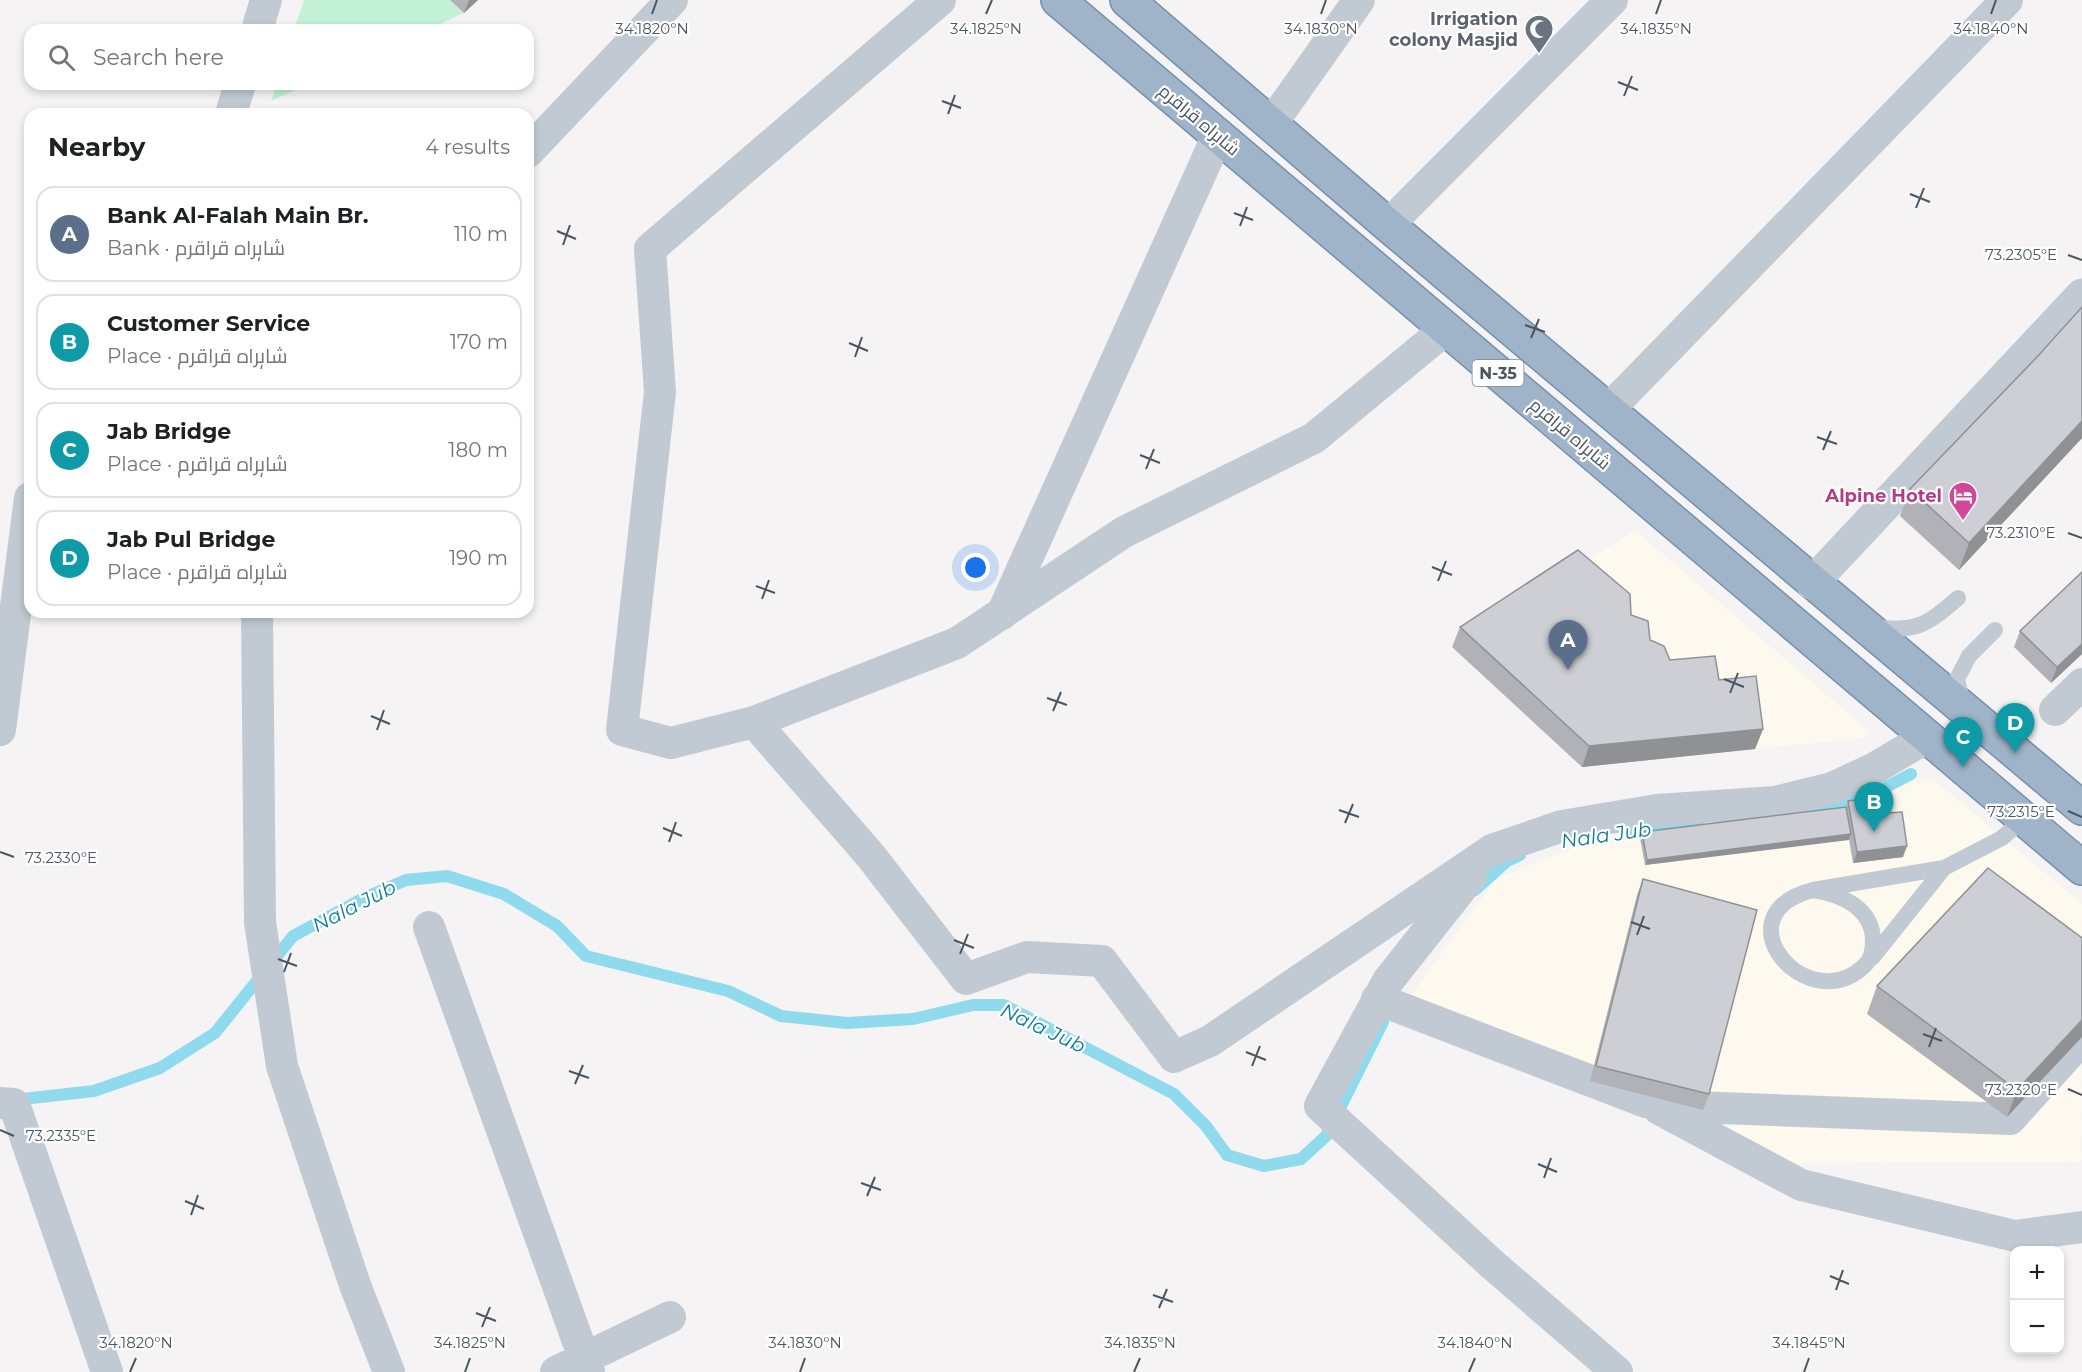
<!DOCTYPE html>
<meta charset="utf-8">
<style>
body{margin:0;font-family:Montserrat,Cairo,sans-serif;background:#f6f6f6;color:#202124}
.controls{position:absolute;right:18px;bottom:18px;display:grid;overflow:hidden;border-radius:12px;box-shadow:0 3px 9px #0003}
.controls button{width:54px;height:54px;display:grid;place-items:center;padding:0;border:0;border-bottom:2px solid #e0e0e0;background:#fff;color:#202124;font:30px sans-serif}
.you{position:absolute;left:976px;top:568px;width:21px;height:21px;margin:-15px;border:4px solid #fff;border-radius:50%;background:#1a73e8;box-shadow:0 0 0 9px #1a73e833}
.badge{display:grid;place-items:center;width:39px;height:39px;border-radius:50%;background:#ea580c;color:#fff;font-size:20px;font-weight:700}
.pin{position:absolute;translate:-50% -50px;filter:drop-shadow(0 2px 3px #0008)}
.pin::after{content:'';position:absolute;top:32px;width:21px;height:18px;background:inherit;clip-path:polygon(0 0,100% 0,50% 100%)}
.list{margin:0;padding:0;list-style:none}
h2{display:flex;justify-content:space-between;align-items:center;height:78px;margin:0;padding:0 24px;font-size:26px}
h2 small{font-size:20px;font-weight:400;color:#757577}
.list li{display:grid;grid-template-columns:39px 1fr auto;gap:18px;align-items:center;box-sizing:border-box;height:96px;margin:0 12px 12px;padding:0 12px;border:2px solid #e0e0e0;border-radius:18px}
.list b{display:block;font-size:22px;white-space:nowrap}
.list p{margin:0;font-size:20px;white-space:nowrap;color:#757577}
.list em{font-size:20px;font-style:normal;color:#757577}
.icon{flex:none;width:33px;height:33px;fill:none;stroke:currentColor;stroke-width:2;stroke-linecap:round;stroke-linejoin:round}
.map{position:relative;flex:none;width:2082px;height:1372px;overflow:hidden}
.search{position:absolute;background:#fff;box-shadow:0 3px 9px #0003;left:24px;top:24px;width:510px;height:66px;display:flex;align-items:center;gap:15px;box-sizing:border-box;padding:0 21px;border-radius:18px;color:#757577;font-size:22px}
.panel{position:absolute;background:#fff;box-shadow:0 3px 9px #0003;left:24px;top:108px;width:510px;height:510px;border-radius:18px}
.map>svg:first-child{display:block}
</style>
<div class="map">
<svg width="2082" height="1372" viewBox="0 0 2082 1372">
<rect width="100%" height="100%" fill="#f5f3f3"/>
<path fill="#fdf9ef" d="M1635,530L1870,732L1863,738L1582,767L1452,647Z
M1933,779L2082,904L2081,1162L1770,1163L1396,1016L1495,880L1579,845L1876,808L1898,788L1919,780Z"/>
<path fill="#c3f1d5" d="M304,0H450L464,13L427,30H294Z
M277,84H309L271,101Z"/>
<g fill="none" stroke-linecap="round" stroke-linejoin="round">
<path stroke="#90daee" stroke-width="12" d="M1802,811L1863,799L1911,774
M1630,830L1699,822
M1475,890L1507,861L1520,855
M14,1100L94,1091L160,1068L215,1033L293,936L364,898L406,880L447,876L504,894L557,926L586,956L728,991L781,1016L847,1023L913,1019L973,1005H1004L1174,1094L1206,1126L1227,1155L1264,1166L1301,1159L1326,1136L1383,1022"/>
<g stroke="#7690ad" stroke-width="36">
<path id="trunk" d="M1058,0L2082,868
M1127,0L1388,225L2082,808"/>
</g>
<path stroke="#c1cad2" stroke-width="16" d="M1875,627C1916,633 1928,624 1958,598
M1962,702L1957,679L1969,656L1995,630
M1813,890C1841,894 1873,908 1873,941C1873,950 1871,960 1864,966C1808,1020 1717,915 1813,890L1944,868
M1872,958L1944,868L2002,838L2023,819"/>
<path stroke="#c1cad2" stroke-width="32" d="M940,0L650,249L660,392L622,730L671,743L754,722L957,643L1124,532L1314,438L1446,329
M257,30L266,0
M231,114L240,84
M1272,123L1359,0
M528,152L672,0
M1388,225L1612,0
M1609,409L2007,0
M257,612L260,922L282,1066L355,1285L389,1372
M1002,614L1218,135
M2055,710L2082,684
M754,722L870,855L966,979L1027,957L1102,961L1174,1057L1210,1041L1492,850L1562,826L1657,810L1775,802L1832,788L1875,768L1927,737
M0,730L30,498
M1471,876L1388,981L1320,1106L1493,1265L1617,1372
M429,927L589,1372
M1377,999L1646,1102L1694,1107L2010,1119L2082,1039
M0,1103L14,1104L107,1372
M1659,1109L1801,1185L2015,1236L2082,1227
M556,1372L670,1317"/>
<path stroke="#c1cad2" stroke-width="33" d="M1812,583L2082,295"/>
<use href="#trunk" stroke="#9fb4c9" stroke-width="33"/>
</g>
<path fill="#b0b2b7" d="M450,0H478L464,13Z
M2082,307V438L1959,570L1900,516L1910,489L2037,357Z
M2082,572V654L2051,683L2014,647L2020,631Z
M1631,615L1650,640L1670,660L1719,680L1763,729L1755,749L1582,767L1452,647L1460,627Z
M1848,801L1903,857L1853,863L1849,839L1645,865L1640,838L1642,832L1846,807Z
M1643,879L1709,1094L1703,1110L1590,1081L1637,895Z
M2082,938L2007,1117L1867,1014L1877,986Z"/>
<path fill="#909195" d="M469,0H478L464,13Z
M2082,421V438L1959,570L1969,543Z
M2082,644V654L2051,683L2057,667Z
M1763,729L1755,749L1582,767L1589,746Z
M1851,834L1849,840L1645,865L1647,860Z
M1907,846L1903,857L1853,863L1857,852Z
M2082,1020V1037L2007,1117L2017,1090Z"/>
<path fill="#cdcfd5" stroke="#909195" stroke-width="1.5" d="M2082,307V421L1969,543L1910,489L2037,357Z
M1578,550L1630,594L1631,615L1648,621L1650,640L1664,646L1670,660L1715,656L1719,680L1756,676L1763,729L1589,746L1460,627Z
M2082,572V644L2057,667L2020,631Z
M1881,797L1887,813L1902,812L1907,846L1857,852L1848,801Z
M1846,807L1851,834L1647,860L1642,832Z
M1988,868L2082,938V1020L2017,1090L1877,986Z
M1643,879L1757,910L1709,1094L1596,1066Z"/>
<path fill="none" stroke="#4a5661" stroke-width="2" d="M652,14L657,0M986,14L992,0M1321,14L1326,0M1656,14L1661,0M1991,14L1996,0M1618,82L1638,90M1624,96L1632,76M942,101L961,108M948,114L955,95M1910,194L1930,202M1916,208L1924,188M1234,213L1253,220M1240,226L1247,207M557,231L576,239M563,245L570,225M2068,255L2082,260M1525,325L1545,332M1531,338L1539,319M849,343L868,351M855,357L862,337M1817,437L1837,444M1823,450L1831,431M1140,455L1160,463M1146,469L1154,449M2068,533L2082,538M1432,567L1452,575M1438,581L1446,561M756,586L775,593M762,599L769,580M1724,679L1744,687M1730,693L1738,673M1047,698L1067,705M1053,711L1061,692M371,716L390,724M377,730L384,710M1339,810L1359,817M2068,811L2082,817M1345,823L1353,804M663,828L682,836M669,842L676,822M0,852L14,857M1631,922L1650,929M1637,935L1644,916M954,940L974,948M960,954L968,934M278,959L297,966M284,972L291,953M1923,1034L1942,1041M1929,1047L1936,1028M1246,1052L1266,1060M1252,1066L1260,1046M569,1071L589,1078M575,1084L583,1065M2068,1089L2082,1095M0,1130L14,1136M1538,1164L1557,1172M1544,1178L1551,1158M861,1183L881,1190M867,1196L875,1177M185,1201L204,1209M191,1215L198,1195M1830,1276L1849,1284M1836,1290L1843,1270M1153,1295L1173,1302M1159,1308L1167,1289M476,1313L496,1321M482,1327L490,1307M130,1372L136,1358M465,1372L470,1358M800,1372L805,1358M1134,1372L1140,1358M1469,1372L1475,1358M1804,1372L1809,1358"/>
<defs>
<g id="mosque-pin" transform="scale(1.5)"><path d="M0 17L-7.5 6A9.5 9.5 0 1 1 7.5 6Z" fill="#6b7280" stroke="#fff"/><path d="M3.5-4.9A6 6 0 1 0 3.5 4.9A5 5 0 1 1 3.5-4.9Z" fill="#fff"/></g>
<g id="hotel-pin" transform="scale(1.5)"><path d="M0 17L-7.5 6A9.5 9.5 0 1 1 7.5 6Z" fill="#d1479c" stroke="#fff"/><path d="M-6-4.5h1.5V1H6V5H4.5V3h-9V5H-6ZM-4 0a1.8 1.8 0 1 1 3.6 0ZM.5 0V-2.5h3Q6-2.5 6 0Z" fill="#fff"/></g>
</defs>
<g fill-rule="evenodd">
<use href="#mosque-pin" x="1539" y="29"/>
<use href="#hotel-pin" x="1963" y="496"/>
</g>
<g text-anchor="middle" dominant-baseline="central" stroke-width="4.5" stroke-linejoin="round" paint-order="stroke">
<rect fill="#fff" stroke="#808990" stroke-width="1.5" x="1472.5" y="360" width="51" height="26" rx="4.5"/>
<g font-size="16" font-weight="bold" fill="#4a5661">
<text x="1498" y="373">N-35</text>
</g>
<g font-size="18" font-weight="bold" fill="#5b616d" stroke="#fff" text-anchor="end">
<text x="1518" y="19">Irrigation<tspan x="1518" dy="21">colony Masjid</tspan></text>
</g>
<g font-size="18" fill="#4a5661" stroke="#fff">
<text transform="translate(1199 120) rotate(40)">شاہراہ قراقرم</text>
<text transform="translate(1570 434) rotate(40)">شاہراہ قراقرم</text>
</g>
<g font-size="18" font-weight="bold" fill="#b23c85" stroke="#fff" text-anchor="end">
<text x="1942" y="496">Alpine Hotel</text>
</g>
<g font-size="20" font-style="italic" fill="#0c7c9b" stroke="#fff">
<text transform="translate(1606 835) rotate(-8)">Nala Jub</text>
<text transform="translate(354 906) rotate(-27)">Nala Jub</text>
<text transform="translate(1043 1028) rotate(25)">Nala Jub</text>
</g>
</g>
<g font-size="15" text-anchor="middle" fill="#4a5661" stroke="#fff" stroke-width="4.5" stroke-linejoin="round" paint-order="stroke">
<text x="652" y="34">34.1820°N</text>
<text x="986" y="34">34.1825°N</text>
<text x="1321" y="34">34.1830°N</text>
<text x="1991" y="34">34.1840°N</text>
<text x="1656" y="34">34.1835°N</text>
<text x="2021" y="260">73.2305°E</text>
<text x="2021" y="538">73.2310°E</text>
<text x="2021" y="817">73.2315°E</text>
<text x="61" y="863">73.2330°E</text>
<text x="2021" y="1095">73.2320°E</text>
<text x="61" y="1141">73.2335°E</text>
<text x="136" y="1348">34.1820°N</text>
<text x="470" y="1348">34.1825°N</text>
<text x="805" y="1348">34.1830°N</text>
<text x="1140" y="1348">34.1835°N</text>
<text x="1475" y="1348">34.1840°N</text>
<text x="1809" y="1348">34.1845°N</text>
</g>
</svg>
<div class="controls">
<button>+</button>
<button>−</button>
</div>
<div class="you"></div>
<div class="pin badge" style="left:1568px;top:670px;background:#5c6f8a">A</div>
<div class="pin badge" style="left:1874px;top:832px;background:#0f9aa8">B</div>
<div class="pin badge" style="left:1963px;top:767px;background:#0f9aa8">C</div>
<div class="pin badge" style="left:2015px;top:753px;background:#0f9aa8">D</div>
<div class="search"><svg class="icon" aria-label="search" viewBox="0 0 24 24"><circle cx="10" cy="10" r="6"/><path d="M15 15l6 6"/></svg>Search here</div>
<section class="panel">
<h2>Nearby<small>4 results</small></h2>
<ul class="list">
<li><span class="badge" style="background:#5c6f8a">A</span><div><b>Bank Al-Falah Main Br.</b><p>Bank · شاہراہ قراقرم</p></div><em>110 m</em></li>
<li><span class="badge" style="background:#0f9aa8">B</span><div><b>Customer Service</b><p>Place · شاہراہ قراقرم</p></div><em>170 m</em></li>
<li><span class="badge" style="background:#0f9aa8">C</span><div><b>Jab Bridge</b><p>Place · شاہراہ قراقرم</p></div><em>180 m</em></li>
<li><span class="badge" style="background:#0f9aa8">D</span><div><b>Jab Pul Bridge</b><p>Place · شاہراہ قراقرم</p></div><em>190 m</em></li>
</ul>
</section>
</div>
